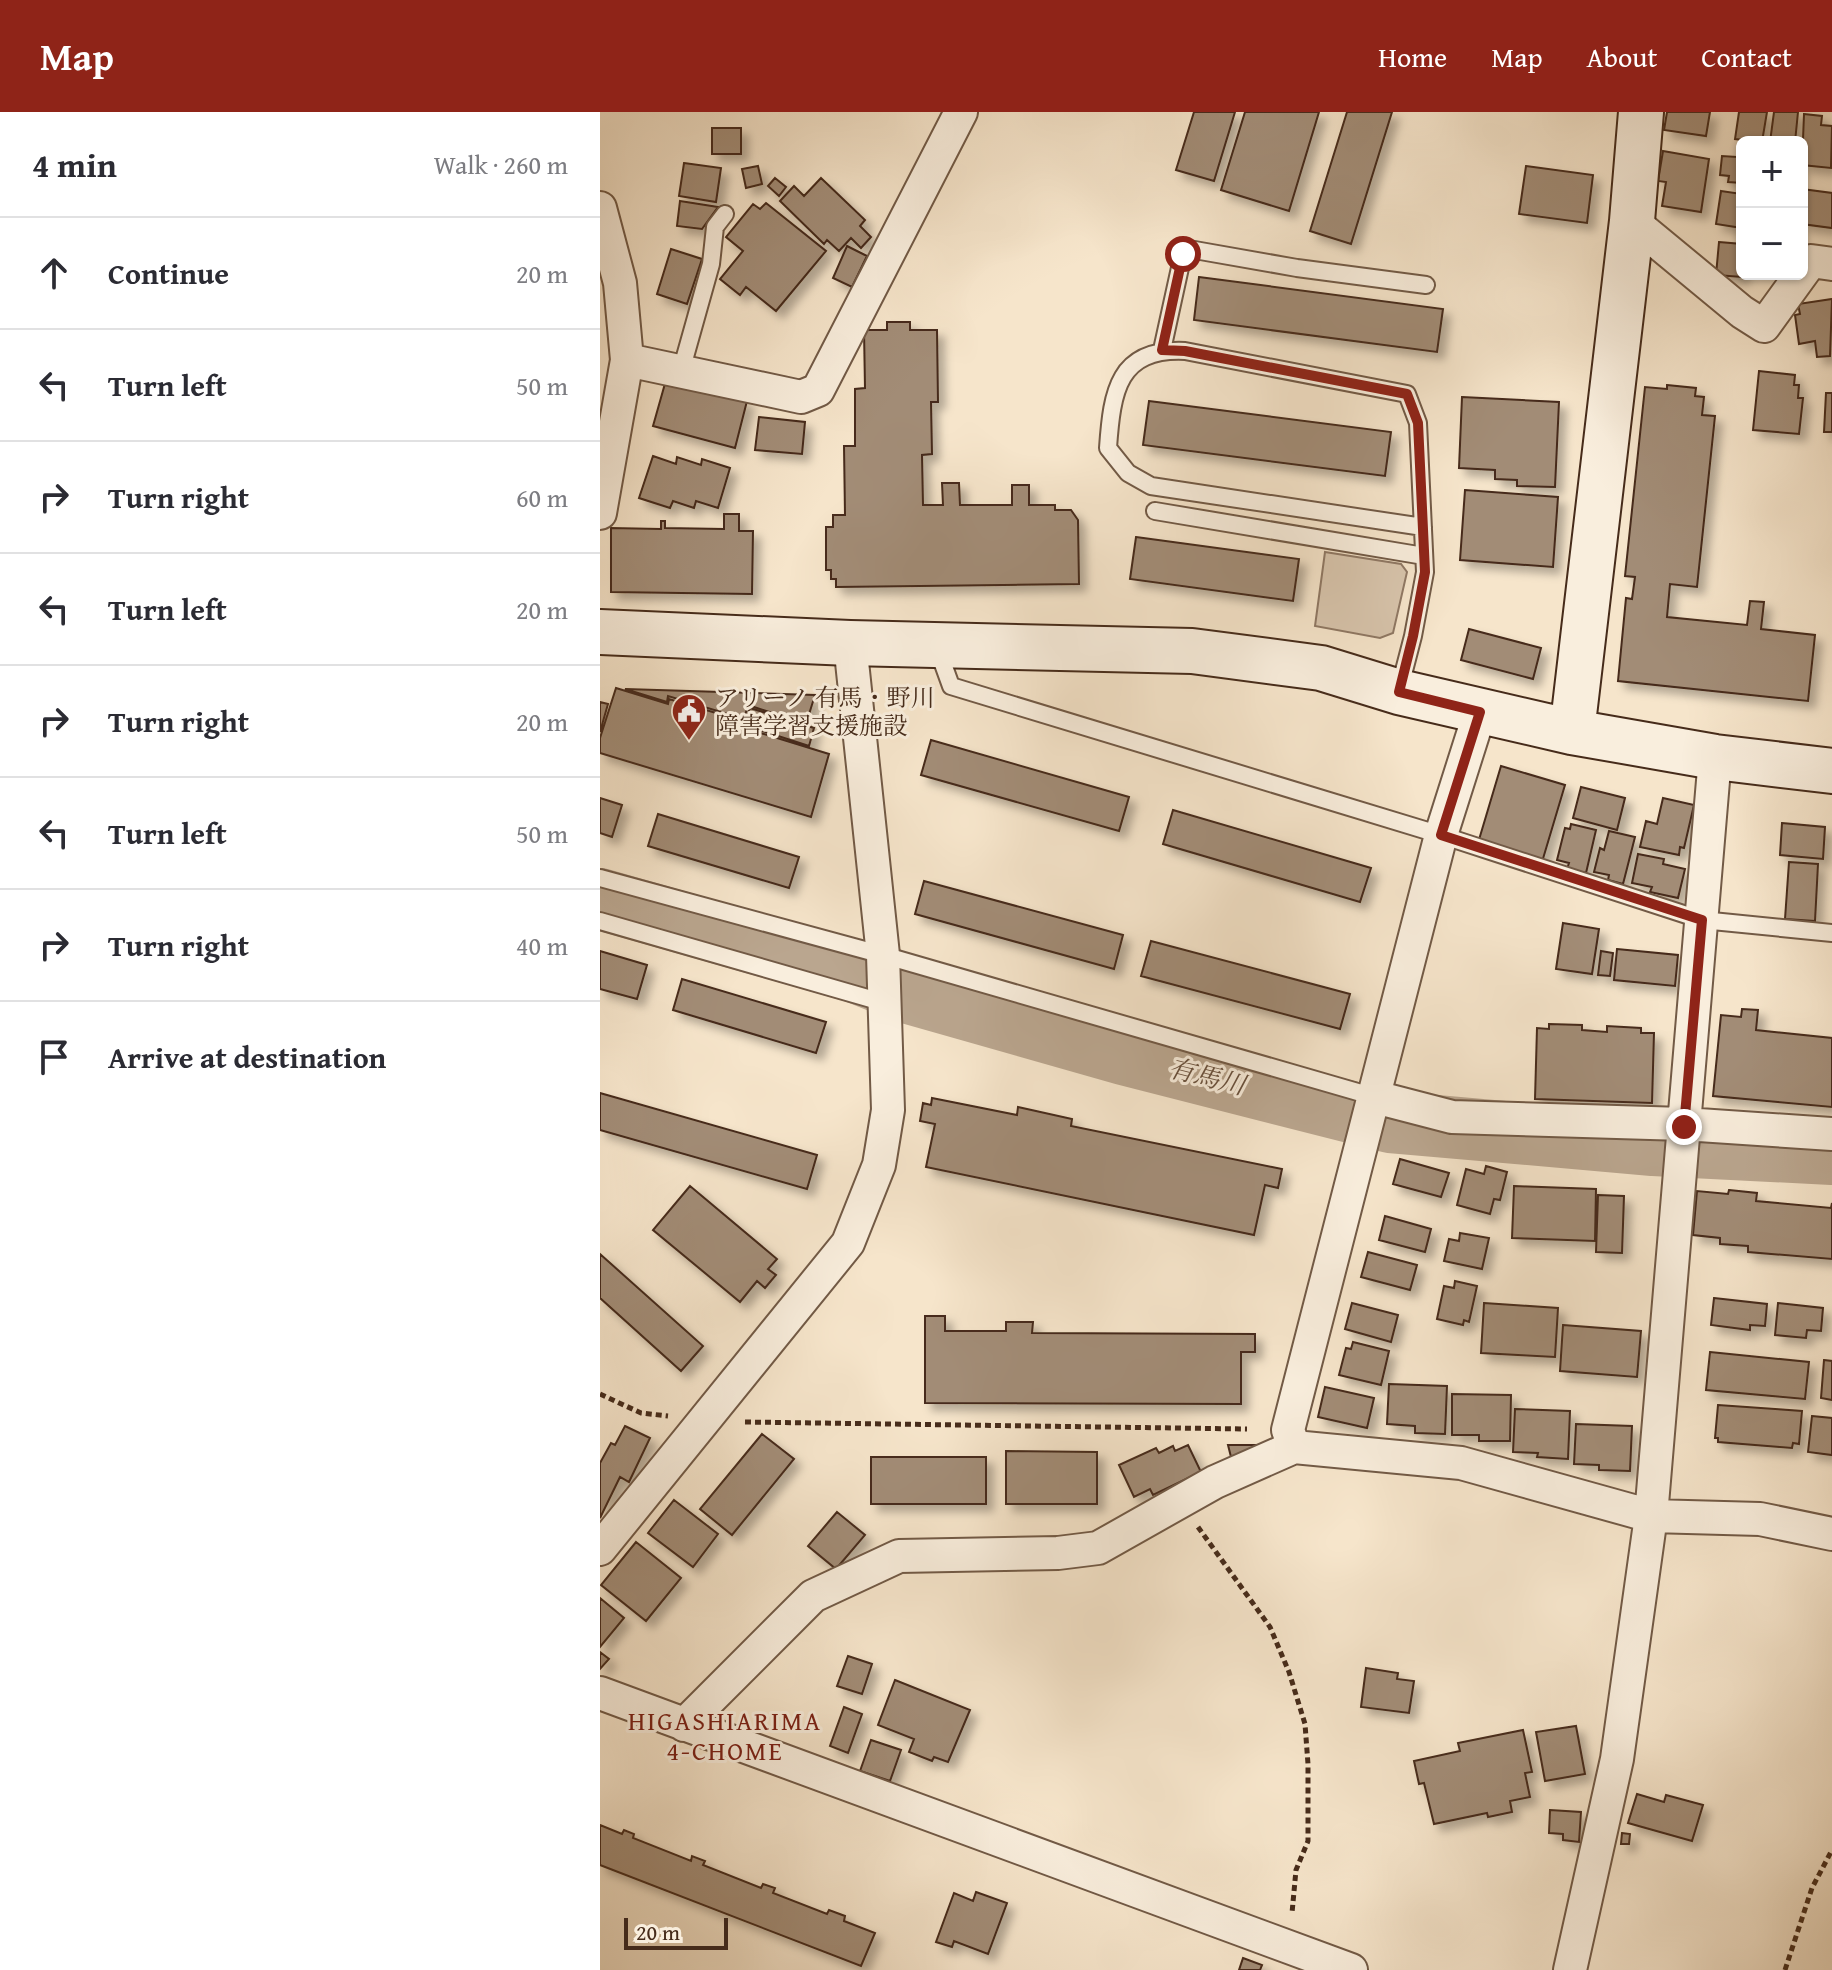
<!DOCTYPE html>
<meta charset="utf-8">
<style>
body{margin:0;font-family:"Gentium Book Plus","Noto Serif JP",serif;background:#f2f2f3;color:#2b2b33}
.controls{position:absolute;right:24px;top:24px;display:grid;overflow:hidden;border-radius:12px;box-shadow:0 2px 6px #0004}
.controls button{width:72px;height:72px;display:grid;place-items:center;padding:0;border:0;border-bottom:2px solid #e1e1e2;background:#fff;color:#2b2b33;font:40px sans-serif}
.scale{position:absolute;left:24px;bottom:20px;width:104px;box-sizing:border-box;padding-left:8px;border:4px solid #462b1a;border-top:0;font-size:22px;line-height:28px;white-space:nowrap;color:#462b1a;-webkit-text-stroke:6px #f9eedd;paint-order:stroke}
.stop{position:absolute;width:24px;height:24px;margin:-18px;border:6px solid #8f2418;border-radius:50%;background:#fff}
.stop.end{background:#8f2418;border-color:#fff;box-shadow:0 2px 8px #0008}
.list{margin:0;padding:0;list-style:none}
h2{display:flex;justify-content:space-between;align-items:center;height:104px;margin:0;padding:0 32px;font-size:34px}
h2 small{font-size:26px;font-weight:400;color:#7c7c81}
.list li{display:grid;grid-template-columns:52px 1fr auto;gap:24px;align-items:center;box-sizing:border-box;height:112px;padding:0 32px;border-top:2px solid #e1e1e2}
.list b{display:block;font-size:30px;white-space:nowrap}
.list em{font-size:26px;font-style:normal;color:#7c7c81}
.icon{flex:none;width:44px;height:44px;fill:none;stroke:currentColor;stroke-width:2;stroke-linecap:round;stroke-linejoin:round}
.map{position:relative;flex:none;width:1232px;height:1858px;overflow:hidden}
header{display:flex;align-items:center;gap:48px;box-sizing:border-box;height:112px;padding:0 40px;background:#8f2418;color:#fff}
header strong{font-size:38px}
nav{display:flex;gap:44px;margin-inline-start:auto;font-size:28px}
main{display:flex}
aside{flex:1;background:#fff}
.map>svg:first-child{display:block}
</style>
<header>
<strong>Map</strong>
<nav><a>Home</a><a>Map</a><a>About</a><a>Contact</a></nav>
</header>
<main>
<aside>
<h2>4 min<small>Walk · 260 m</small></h2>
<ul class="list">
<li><svg class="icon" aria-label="ahead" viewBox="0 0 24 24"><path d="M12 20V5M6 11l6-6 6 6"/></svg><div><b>Continue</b></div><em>20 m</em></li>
<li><svg class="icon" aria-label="left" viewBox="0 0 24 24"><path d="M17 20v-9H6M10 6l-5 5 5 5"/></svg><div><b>Turn left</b></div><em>50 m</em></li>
<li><svg class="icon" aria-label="right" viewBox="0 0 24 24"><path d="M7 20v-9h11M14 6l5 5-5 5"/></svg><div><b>Turn right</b></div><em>60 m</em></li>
<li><svg class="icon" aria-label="left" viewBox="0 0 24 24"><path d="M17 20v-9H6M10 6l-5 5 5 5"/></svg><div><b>Turn left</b></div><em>20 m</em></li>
<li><svg class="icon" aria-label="right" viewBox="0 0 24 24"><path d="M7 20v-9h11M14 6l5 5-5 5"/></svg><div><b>Turn right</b></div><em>20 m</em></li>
<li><svg class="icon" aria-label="left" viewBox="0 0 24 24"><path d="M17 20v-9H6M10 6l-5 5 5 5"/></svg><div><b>Turn left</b></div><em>50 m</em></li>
<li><svg class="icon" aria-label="right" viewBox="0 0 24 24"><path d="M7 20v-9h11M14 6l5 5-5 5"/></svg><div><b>Turn right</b></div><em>40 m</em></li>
<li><svg class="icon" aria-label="arrive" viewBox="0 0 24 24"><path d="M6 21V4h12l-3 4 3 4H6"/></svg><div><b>Arrive at destination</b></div></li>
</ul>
</aside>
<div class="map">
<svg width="1232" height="1858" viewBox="0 0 1232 1858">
<defs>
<filter id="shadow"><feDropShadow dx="7" dy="7" stdDeviation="4" flood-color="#0004"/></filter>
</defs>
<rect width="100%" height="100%" fill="#f6e5cb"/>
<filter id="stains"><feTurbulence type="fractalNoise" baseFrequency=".0025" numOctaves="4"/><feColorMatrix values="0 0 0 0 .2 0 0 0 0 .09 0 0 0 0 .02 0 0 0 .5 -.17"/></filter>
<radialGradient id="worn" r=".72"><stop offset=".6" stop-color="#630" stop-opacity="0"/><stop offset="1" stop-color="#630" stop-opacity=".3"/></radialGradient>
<path fill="#d8c5ad" stroke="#8f7864" stroke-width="2" d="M725,440L801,452L807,460L793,521L780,526L715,514Z"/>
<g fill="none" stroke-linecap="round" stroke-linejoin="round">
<path stroke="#baa68f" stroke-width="62" d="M0,787L255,860L305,880L523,942L790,1010L1053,1033L1232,1042"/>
</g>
<path fill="#a28c76" stroke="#462b1a" stroke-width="2" filter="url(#shadow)" d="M594,0H635L614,69L576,58Z
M645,0H719L689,99L621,78Z
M747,0H792L751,132L710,119Z
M1067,0H1110L1106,24L1064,18Z
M1139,0H1167L1162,30L1135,27Z
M1174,0H1198L1195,30H1170Z
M1204,2L1222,4L1221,13L1232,14L1231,56L1202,53Z
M112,16H141V42H112Z
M1063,39L1109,47L1101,100L1062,94L1066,70L1058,69Z
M1137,40H1142V71L1128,70L1129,64L1120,63L1122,44L1137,45Z
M84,51L121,56L116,90L79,84Z
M158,54L162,72L146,76L142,57Z
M926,54L993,63L987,111L919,102Z
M175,66L186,75L179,84L168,74Z
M221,66L265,108L260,114L271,125L261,136L251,126L239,139L227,128L224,132L180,89L194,74L204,84Z
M1202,77L1232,81V116L1202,112Z
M1121,79L1142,82V116L1116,112Z
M80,89L118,95L102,117L77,114Z
M166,91L226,139L176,199L146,175L140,183L120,167L143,139L126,125L153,92L160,97Z
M1119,130L1142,132V165L1116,163Z
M247,134L267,144L252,175L233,166Z
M71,137L102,147L87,192L57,182Z
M599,165L843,197L837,240L594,208Z
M1232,187L1230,244L1217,245L1215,229L1199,232L1195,203L1200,202L1198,192Z
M287,210H310V218H337L338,290H331L332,342L322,343L323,393H343L342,371H359L360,393H412V373H429V393H455V398H471L478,408L479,472L236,475V467H231V458H226V415H233V403H245L244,334H255V277L265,276L264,218H287Z
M1159,259L1195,263L1194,273H1199L1198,286H1203L1199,322L1153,318Z
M66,268L147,289L135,336L53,314Z
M1067,273L1096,276L1095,284L1104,285L1102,303L1115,304L1097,475L1070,472L1067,505L1147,513L1150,489L1164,490L1161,517L1215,523L1208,589L1018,569L1026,486L1032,487L1035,465L1025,464L1045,275L1067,277Z
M1226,281H1232V320H1224Z
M862,285L959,290L955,375L917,374V368L895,367V358L859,356Z
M549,289L791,320L785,364L543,333Z
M159,305L205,310L202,342L155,338Z
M53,344L76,352L77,345L101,353L102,347L130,356L118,396L96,389L94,396L73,389L70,396L39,386Z
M865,378L958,385L953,455L860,448Z
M124,402H139V419H153L152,482L11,480V416L61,417V409H65V416L124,417Z
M536,425L699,447L693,489L530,467Z
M869,517L941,536L933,567L861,548Z
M16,576L68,592L69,587L143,609L141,615L229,642L211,705L0,641V626Z
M25,577L215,583L206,612L148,593L144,607L68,584L67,590Z
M0,590L8,592L0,620Z
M150,596L214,616L209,634L144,613Z
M331,628L529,685L519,719L321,663Z
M901,654L965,673L942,750L878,731Z
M981,675L1025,686L1017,718L973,706Z
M0,686L22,693L12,725L0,721Z
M1063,686L1094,693L1084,736L1080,735L1079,743L1040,735L1046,709L1057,712Z
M573,698L771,756L760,790L563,732Z
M58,702L199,745L189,776L48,734Z
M1182,711L1225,715L1223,747L1180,743Z
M971,712L996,718L986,761L967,757L969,751L957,748L965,716L970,717Z
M1009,719L1035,725L1023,772L1008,768L1009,763L994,760L1000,736L1004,738Z
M1038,742L1064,747L1063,752L1085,757L1078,786L1050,780L1052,775L1032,771Z
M1189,750L1218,752L1215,809L1185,807Z
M324,769L523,823L514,857L315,802Z
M963,811L999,817L992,862L956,857Z
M551,829L750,882L740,917L541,864Z
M1017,837L1078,843L1075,874L1014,868Z
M0,839L47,853L37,887L0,877Z
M1001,839L1013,841L1010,864L998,863Z
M82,867L226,910L216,941L73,898Z
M1142,897L1158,898L1156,918L1232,926V995L1113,984L1121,903L1141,905Z
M949,912L982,913V918L1007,920V914L1041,916V921H1054L1052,991L935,987L937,916L949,917Z
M0,981L217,1043L207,1077L0,1018Z
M332,986L417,1003L418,995L472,1007L471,1014L682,1057L678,1076L665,1073L654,1123L326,1055L335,1012L320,1009L323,991L331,993Z
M800,1047L849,1061L841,1085L793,1072Z
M886,1054L907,1060L900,1088L894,1087L890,1102L857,1093L866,1057L884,1062Z
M90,1074L177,1147L168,1157L176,1163L165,1176L157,1169L140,1190L53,1118Z
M914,1074L996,1077L995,1129L912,1126Z
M1129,1078L1157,1081L1156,1089L1231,1096L1232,1091V1147L1148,1140V1134L1120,1132V1126L1093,1123L1097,1079L1128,1082Z
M998,1083L1024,1084L1022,1141L996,1140Z
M785,1104L831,1117L825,1140L779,1128Z
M860,1121L889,1126L882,1157L844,1149L849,1127L859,1129Z
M768,1140L817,1153L810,1178L761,1165Z
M0,1142L103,1234L81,1259L0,1186Z
M855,1169L877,1174L869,1210L864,1208L863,1213L837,1207L844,1174L854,1176Z
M1114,1186L1167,1192L1165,1214L1150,1213V1218L1111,1213Z
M752,1191L798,1203L791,1230L745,1217Z
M884,1191L958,1196L955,1245L881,1241Z
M1178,1191L1223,1196L1221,1219L1207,1218L1206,1226L1175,1223Z
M325,1204H345V1219H406V1210H433L432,1221L655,1222V1240H641V1292L325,1291Z
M963,1213L1041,1219L1037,1265L960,1259Z
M753,1230L789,1239L781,1273L739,1263L746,1236L751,1237Z
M1110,1240L1209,1250L1205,1287L1106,1278Z
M1224,1248L1232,1249V1288L1221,1286Z
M789,1272L847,1274L845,1322L815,1321V1314L787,1312Z
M725,1275L774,1286L767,1316L718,1305Z
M852,1282L911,1283L910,1329H879V1323H852Z
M1118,1293L1202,1299L1199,1332L1193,1331L1192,1336L1118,1330V1326H1115Z
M915,1297L970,1299L968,1347L937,1345L938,1341L913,1340Z
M1212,1304L1232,1306V1343L1208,1340Z
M976,1312L1032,1314L1030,1359L999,1358V1353L974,1352Z
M25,1314L50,1326L29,1370L20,1365L0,1406V1351L11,1331L15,1333Z
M162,1322L194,1347L132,1423L100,1397Z
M588,1333L601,1360L553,1383L550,1377L534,1385L519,1353L556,1336L559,1341L573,1334L575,1339Z
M628,1333H666L633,1353Z
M406,1339L497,1340V1392H406Z
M271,1345H386V1392H271Z
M74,1388L118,1422L93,1455L48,1421Z
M237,1400L265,1423L236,1457L208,1434Z
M36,1430L81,1466L46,1509L1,1473Z
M0,1486L24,1506L0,1535Z
M0,1540L9,1547L0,1557Z
M248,1544L272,1552L262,1582L237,1574Z
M766,1556L798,1561L797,1567L814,1569L809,1601L761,1595Z
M295,1568L370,1598L348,1650L334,1645L332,1649L309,1640L314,1627L278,1613Z
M244,1595L262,1602L248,1641L230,1634Z
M976,1614L985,1662L945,1669L936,1620Z
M923,1618L932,1660L925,1661L930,1685L910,1689L912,1700L888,1705L887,1701L834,1712L824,1671L819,1672L814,1649L860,1639L858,1631Z
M271,1628L301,1638L290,1669L260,1659Z
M1037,1682L1064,1690L1066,1683L1103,1693L1092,1729L1028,1711Z
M950,1698L981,1700L979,1730L963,1728V1722L949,1721Z
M0,1713L22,1722L24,1718L34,1722L33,1726L91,1749L92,1744L105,1749L103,1753L161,1776L163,1772L175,1776L173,1781L227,1802L229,1798L245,1804L244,1809L275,1821L261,1854L0,1753Z
M1022,1721L1030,1722L1029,1732H1021Z
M376,1780L407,1791L388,1842L354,1829L352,1835L336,1830L354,1781L373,1789Z
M643,1846L662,1853L660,1858H639Z"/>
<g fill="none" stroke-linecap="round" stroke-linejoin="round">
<g stroke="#725a46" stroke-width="20">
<path id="lane" d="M562,238L583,142L589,137L697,156L826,173
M81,259L111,152L115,115L125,102
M555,399L824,444
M338,538L351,574L841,723L1102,808L1232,821
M799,578L813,524L825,460L818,311L807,282L585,239C518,236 512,279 508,336L528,361L551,374L823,415
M0,766L283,843L775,985
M0,809L285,891"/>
</g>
<g stroke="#725a46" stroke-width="36">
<path id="street" d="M0,96L20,171L27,248
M1032,109L1142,200L1164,214L1211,149L1232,152
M0,401L27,248L201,285L218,278L361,0
M775,985L852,1005L1084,1012L1232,1022
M694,1335L688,1318L841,723L880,600
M0,1437L248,1131L279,1053L288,998L283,843L250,531
M0,1581L751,1858
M84,1613L213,1484L299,1444L458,1441L498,1436L615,1370L694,1335L861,1351L1051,1404L1160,1407L1232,1422
M970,1858L1017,1647L1051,1404L1115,645"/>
</g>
<g stroke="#462b1a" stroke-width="48">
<path id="secondary" d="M0,520L250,531L592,539L721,556L799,580L972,620L1115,645L1232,659
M972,620L1032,109L1041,0"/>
</g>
<path stroke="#462b1a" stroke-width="5" stroke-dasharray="6 4" stroke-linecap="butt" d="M0,1282L41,1301L68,1304
M145,1310L647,1317
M598,1415L670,1515L689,1560L705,1612L708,1652V1729L696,1758L692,1801
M1185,1858L1212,1776L1232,1738"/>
<use href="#lane" stroke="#f9eedd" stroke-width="16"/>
<use href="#street" stroke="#f9eedd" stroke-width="32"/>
<use href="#secondary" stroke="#f9eedd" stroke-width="44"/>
</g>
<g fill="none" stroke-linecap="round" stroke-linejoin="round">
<path stroke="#8f2418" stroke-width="10" d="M583,142L562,238L585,239L807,282L818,311L825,460L813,524L799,580L880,600L841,723L1102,808L1084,1015"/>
</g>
<defs>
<g id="civic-pin" transform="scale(1.8)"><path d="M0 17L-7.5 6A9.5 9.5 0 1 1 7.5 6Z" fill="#8f2418" stroke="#f9eedd"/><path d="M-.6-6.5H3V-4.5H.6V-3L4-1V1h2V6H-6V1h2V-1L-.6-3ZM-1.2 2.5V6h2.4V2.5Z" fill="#fff"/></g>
</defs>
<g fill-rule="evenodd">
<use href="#civic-pin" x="89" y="599"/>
</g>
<g text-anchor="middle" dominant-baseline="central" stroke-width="6" stroke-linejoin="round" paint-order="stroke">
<g font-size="24" fill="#462b1a" stroke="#f9eedd" text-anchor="start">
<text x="115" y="585">アリーノ 有馬・野川<tspan x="115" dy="28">障害学習支援施設</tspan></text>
</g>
<g font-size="26" font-style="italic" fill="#69503d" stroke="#f9eedd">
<text transform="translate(607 964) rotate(14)">有馬川</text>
</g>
<g font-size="26" letter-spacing="2" fill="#7a1f14" stroke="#f9eedd">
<text x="125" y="1608">HIGASHIARIMA<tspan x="125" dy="30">4-CHOME</tspan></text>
</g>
</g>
<rect width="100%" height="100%" filter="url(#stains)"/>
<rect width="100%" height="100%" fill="url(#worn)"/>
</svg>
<div class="controls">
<button>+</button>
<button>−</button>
</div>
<div class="scale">20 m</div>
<div class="stop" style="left:583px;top:142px"></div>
<div class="stop end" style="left:1084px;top:1015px"></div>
</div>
</main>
